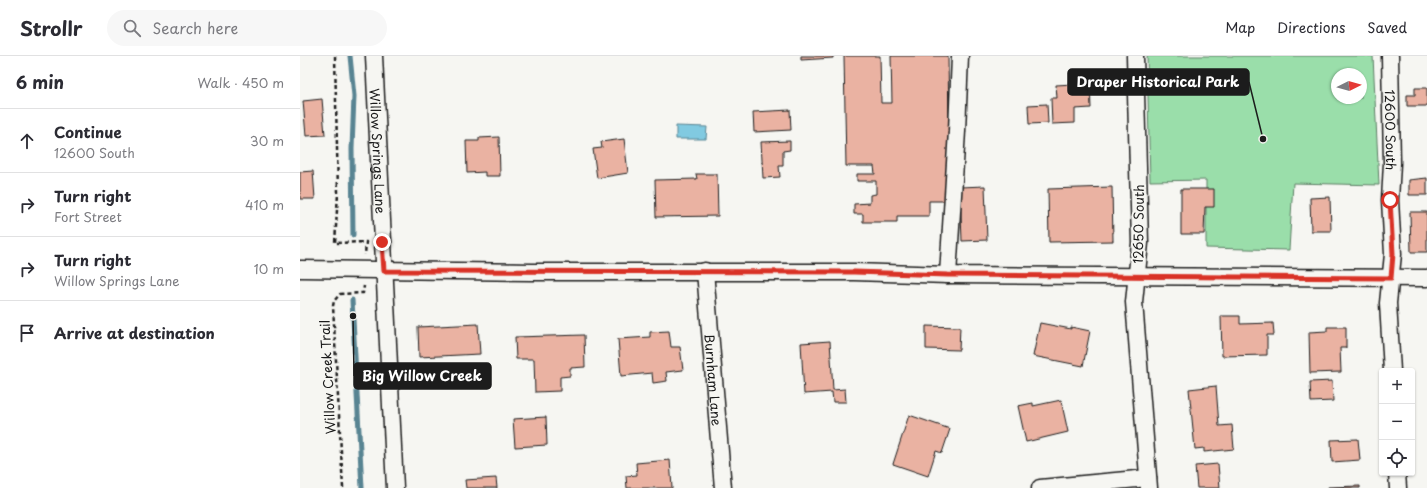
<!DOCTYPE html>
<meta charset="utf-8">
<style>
body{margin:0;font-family:"Playpen Sans",sans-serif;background:#f7f7f7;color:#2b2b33}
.controls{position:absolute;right:12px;bottom:12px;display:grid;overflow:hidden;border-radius:4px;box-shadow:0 1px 3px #0004}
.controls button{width:36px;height:36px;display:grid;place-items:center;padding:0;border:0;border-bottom:1px solid #e1e1e2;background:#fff;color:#2b2b33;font:20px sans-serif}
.compass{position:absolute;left:1031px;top:12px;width:36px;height:36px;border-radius:50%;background:#fff;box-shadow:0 1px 3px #0004;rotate:85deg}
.stop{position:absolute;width:12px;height:12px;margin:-9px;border:3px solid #d93025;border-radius:50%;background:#fff}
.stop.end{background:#d93025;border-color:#fff;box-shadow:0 1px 4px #0008}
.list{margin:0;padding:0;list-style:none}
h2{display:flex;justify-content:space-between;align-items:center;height:52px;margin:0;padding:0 16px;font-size:17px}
h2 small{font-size:13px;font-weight:400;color:#7c7c81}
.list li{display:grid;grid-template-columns:26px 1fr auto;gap:12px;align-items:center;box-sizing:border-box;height:64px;padding:0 16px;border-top:1px solid #e1e1e2}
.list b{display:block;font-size:15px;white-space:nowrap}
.list p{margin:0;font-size:13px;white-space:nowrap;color:#7c7c81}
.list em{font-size:13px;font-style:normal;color:#7c7c81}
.icon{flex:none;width:22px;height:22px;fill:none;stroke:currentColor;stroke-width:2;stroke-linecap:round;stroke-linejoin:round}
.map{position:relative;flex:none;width:1127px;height:432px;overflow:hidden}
header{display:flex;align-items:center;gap:24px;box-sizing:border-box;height:56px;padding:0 20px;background:#fff;border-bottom:1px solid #e1e1e2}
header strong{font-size:19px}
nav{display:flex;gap:22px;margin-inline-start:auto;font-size:14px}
.search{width:280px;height:36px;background:#f7f7f7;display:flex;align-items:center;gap:10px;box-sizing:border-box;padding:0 14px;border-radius:22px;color:#7c7c81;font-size:15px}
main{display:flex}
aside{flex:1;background:#fff}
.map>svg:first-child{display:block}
</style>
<header>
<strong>Strollr</strong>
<div class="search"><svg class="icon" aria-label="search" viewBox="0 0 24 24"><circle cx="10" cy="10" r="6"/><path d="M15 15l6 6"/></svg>Search here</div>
<nav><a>Map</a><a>Directions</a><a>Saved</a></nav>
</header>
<main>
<aside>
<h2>6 min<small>Walk · 450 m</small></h2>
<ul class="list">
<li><svg class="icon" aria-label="ahead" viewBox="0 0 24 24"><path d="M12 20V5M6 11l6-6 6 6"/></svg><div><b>Continue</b><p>12600 South</p></div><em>30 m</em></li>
<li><svg class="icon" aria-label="right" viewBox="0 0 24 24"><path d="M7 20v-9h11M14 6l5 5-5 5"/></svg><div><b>Turn right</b><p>Fort Street</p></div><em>410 m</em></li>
<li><svg class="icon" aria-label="right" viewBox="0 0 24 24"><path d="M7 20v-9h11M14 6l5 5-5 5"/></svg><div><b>Turn right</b><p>Willow Springs Lane</p></div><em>10 m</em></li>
<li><svg class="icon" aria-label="arrive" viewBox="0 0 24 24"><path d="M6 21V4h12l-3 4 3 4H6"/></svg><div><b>Arrive at destination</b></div></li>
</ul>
</aside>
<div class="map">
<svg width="1127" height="432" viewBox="0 0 1127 432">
<rect width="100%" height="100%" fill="#f6f6f2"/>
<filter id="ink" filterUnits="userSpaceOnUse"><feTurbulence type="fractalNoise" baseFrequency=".025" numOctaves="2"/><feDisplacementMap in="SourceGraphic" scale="8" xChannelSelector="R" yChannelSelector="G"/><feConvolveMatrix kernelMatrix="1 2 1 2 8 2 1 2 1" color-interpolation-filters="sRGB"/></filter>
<g filter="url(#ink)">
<path fill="#9adeaa" stroke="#5b7d63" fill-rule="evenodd" d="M847,0H1073L1079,129L993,127L989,194L906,192V124L850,125ZM1037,18H1061V42H1037Z"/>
<path fill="#81cae1" stroke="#598492" d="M376,70L407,71L406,83H376Z"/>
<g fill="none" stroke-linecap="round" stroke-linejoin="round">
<path stroke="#598492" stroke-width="5" d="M50,0L54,40L52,93L53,179
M52,244L62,432"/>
</g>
<path fill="#eab2a2" stroke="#1c1c1c" d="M501,0H533V2L501,4Z
M544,0H580L581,47H592L591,0H648L650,145H629V160H597V166H563V158H554V148L570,147V139L576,138V125H557V118H575L574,110H546Z
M790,27L791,52L775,53V67L752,68L751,42H757L756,29Z
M1115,32H1127V50H1107V39H1115Z
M22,43L25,79L6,80L3,45Z
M747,48L748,67L729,68L728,49Z
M490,54L491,74L454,76L453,56Z
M199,81L200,120H185V116L167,117L166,85H179V82Z
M324,83L328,117L297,122L293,93L302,92L301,86Z
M490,85V94L483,95V110H479L480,121L463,122L461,86Z
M13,115L15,143H0V116Z
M396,118H417L418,160L356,161L355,124L397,123Z
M1127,122V139H1109V124Z
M685,130L687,184L662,185L660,131Z
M812,131L813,185L749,186L748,133Z
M881,133H914V151H905L904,178H881Z
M1030,141L1031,175H1011L1010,142Z
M1110,156H1127V196H1111Z
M921,260H940V268L973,267L974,279H967V299L922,300Z
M740,267L771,273V271L790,275L783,310L733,300Z
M178,268L180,298L119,301L118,271Z
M626,270L660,271L659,294L626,293Z
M1027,271H1046V292H1040L1041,316L1010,317L1009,276L1027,275Z
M369,275L371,291H380L383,314L366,316L367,325L353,327L352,317L321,320L318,283L350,281V276Z
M284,279L285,311L270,312V320L260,321V335L235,336L234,303H216L215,281Z
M530,285L533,334L545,333L546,346H533L532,336L504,338L501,287Z
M1032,325L1033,345L1011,346L1010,326Z
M916,330L919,370L932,369L934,393L904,396V392L895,393L889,333Z
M761,344L768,376L726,386L718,350L733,347V350Z
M609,359L650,373L642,397L636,395L628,420L593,408Z
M246,361L247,389L215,391L213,363Z
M1058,383L1060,404L1032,406L1031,384Z
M370,404L372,432H327L326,420L337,419L336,407Z
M918,408L920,432H897L895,410Z
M196,422L197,432H166L165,424Z
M1060,430V432H1028V431Z"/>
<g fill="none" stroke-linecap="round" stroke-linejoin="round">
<g stroke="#1c1c1c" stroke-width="19">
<g id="minor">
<path id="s1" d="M74,0L95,432"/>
<path d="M835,0L840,187L834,246L849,432"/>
<path id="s2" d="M1090,0L1092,107L1090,144L1093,198L1088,247L1092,315"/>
<path d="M0,213L232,216H554L648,219L1127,222"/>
<path id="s3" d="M405,215L423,432"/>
<path d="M648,219L657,75L660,0"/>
<path d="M1097,417L1098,432"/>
<path d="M740,432L848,422"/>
</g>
</g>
<path stroke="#1c1c1c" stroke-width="2.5" stroke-dasharray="4 3" stroke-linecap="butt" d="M35,0L38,137L35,187L66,186L65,199
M43,432L33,250L34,245L40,238L63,237L64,230"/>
<use href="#minor" stroke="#f6f6f2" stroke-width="16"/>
</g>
</g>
<g fill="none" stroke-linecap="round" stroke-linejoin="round" filter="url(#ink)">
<path stroke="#d93025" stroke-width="5" d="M82,186L84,215L554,216L648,219L1091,222L1093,198L1090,144"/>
</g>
<g text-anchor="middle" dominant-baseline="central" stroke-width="3.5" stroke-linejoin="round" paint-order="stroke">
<g font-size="13" fill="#1c1c1c" stroke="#f6f6f2">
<text stroke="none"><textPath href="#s2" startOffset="74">12600 South</textPath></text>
<text stroke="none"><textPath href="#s1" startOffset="95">Willow Springs Lane</textPath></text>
<text transform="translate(838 168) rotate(-89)">12650 South</text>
<text transform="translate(27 321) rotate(-93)">Willow Creek Trail</text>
<text stroke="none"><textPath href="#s3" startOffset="109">Burnham Lane</textPath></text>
</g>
</g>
<path fill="none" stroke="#1c1c1c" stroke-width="1.5" d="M963 83L949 26M53 260L54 320"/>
<g fill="#1c1c1c" stroke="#f6f6f2" stroke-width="1.5">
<circle cx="963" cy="83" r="4"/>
<circle cx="53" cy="260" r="4"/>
</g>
<g fill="#1c1c1c" stroke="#1c1c1c" stroke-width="1.5">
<rect x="768" y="13" width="181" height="26" rx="4"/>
<rect x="54" y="307" width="137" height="26" rx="4"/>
</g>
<g font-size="14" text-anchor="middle" font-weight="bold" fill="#fff">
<text x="858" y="31">Draper Historical Park</text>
<text x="122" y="325">Big Willow Creek</text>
</g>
</svg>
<div class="controls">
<button>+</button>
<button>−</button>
<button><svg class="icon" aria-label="locate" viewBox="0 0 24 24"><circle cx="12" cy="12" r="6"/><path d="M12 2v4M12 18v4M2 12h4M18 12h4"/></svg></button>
</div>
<svg class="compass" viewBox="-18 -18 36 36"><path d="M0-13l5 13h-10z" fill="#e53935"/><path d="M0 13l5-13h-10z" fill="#7c7c81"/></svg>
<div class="stop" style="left:1090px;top:144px"></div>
<div class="stop end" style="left:82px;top:186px"></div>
</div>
</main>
